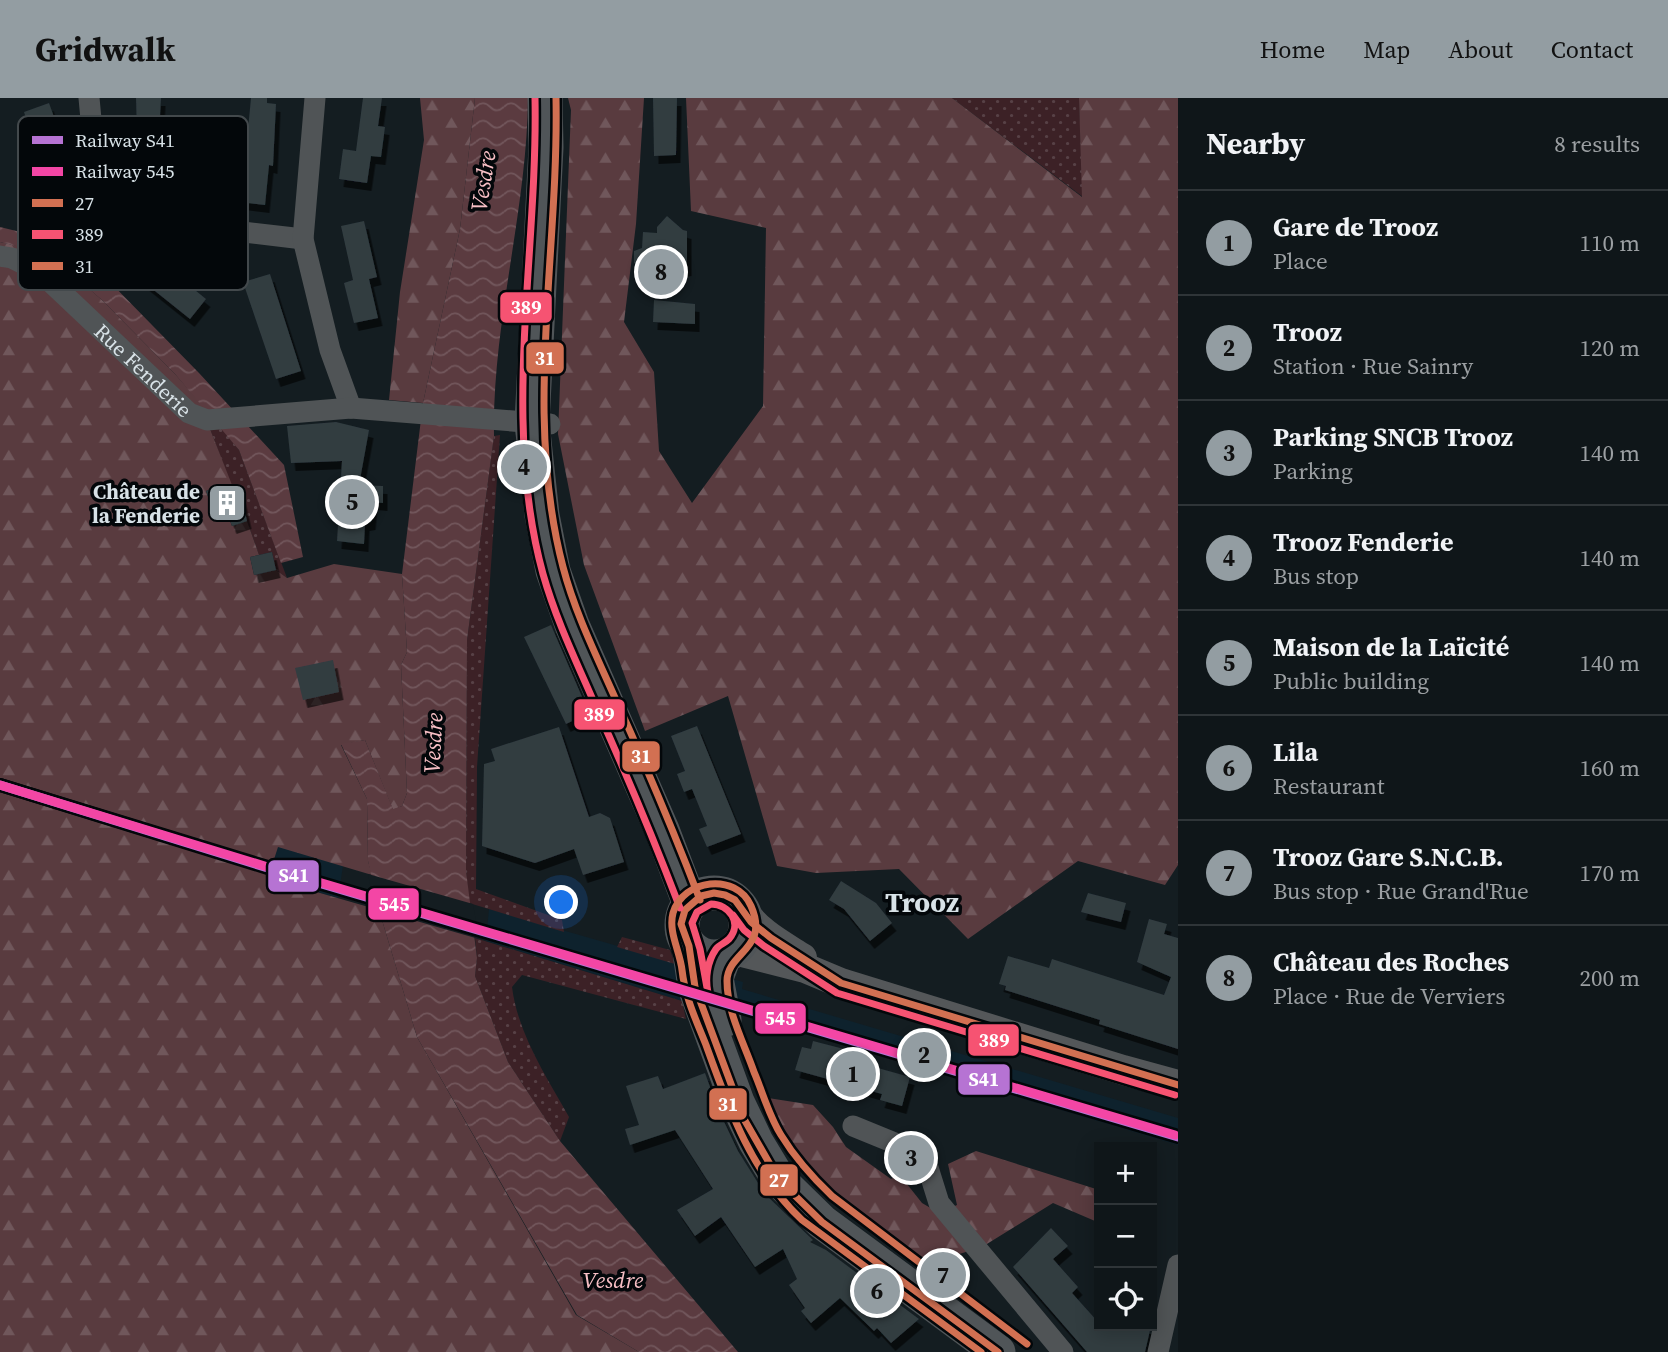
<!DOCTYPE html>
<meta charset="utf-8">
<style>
body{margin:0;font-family:"Source Serif 4",serif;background:#181f22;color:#f1f3f6}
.controls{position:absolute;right:21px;bottom:21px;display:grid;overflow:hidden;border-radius:0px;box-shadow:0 4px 18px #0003}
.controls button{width:63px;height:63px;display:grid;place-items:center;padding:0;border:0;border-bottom:2px solid #2f3538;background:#0f1619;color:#f1f3f6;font:35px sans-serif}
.you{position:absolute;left:562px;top:805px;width:24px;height:24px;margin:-18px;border:5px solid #fff;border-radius:50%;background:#1a73e8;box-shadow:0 0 0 10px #1a73e833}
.badge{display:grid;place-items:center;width:46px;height:46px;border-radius:50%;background:#939da2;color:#111;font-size:23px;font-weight:700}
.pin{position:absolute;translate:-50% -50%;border:4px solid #fff;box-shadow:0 2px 7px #0006}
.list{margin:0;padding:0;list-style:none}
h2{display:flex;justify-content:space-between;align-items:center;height:91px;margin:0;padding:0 28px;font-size:30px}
h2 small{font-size:23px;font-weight:400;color:#9b9fa2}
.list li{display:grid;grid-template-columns:46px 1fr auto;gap:21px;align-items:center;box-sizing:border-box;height:105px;padding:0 28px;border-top:2px solid #2f3538}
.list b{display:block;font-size:26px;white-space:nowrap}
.list p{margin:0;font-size:23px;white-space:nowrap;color:#9b9fa2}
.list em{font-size:23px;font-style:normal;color:#9b9fa2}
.icon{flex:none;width:38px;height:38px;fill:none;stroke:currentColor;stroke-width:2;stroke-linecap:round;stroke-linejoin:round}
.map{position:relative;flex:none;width:1178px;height:1254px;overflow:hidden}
header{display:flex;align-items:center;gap:42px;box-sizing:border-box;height:98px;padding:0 35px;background:#939da2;color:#111}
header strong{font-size:33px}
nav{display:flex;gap:38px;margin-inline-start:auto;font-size:24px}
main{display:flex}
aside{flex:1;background:#0f1619}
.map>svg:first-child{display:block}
</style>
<header>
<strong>Gridwalk</strong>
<nav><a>Home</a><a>Map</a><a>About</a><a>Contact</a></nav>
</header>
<main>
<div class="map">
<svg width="1178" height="1254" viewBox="0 0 1178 1254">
<defs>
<pattern id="grass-dots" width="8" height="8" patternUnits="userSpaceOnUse" patternTransform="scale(1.75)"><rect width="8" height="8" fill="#3c2126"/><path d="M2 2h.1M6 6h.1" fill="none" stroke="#574146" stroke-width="1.8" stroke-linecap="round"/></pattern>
<pattern id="forest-firs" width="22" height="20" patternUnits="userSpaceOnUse" patternTransform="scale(1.75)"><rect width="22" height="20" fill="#593b3f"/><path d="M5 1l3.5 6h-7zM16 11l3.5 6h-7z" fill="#70575b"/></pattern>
<pattern id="water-waves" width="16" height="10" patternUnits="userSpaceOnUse" patternTransform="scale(1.75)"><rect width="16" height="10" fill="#5b3b40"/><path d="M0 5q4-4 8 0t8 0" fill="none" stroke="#72575c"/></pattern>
<filter id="shadow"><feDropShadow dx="4.5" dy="8" stdDeviation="0" flood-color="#0009"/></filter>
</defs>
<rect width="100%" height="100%" fill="#141d21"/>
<path fill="#0e222d" d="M278,748L343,768L338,800L268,780Z
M489,811L743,884L742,891L1178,1020V1047L740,916L682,903L486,843Z"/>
<path fill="url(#grass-dots)" d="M952,0H1079L1083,99Z
M218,325L239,352L287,480L276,472L272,454L259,457L247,423L242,396L235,397L210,331Z
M500,337L477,669L476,791L562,822L564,834L469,805L466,773L467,542L494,338Z
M622,839L670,852L675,866L617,849Z
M475,840L682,903L686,921L522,877L512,889C518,936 546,978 569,1019L560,1043L508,964L475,878L477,860Z"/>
<path fill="url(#forest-firs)" d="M420,0H475L460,131L423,305L389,302L400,194L424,42Z
M568,0H644L636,126L624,224L654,274L659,353L692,405L763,308L766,130L691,113L686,0H952L1082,99L1079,0H1178V767L1165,787L1078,763L968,841L899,771L816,775L777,768L728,598L645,633L584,467L558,336L571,12Z
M0,144L48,155L102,202L175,276L218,325L210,331L232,387L223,390L222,387L206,393L214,416L226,412L232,428L247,423L259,457L250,459L254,477L276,472L287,480L334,466L402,476L407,554L401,567L407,695L402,708L393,712L365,642L341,647L367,701L368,763L372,777L278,749L268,780L379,812L417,939L576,1217L639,1254H0Z
M768,1000L813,1007L833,1029L846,1049L891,1081L899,1076L922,1105L939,1115L957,1107L948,1066L976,1053L1096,1091L1099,1093V1121L1095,1123L1053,1105L982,1149L930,1165L803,1075Z"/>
<path fill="url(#water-waves)" d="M475,0H528C527,113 492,225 494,338L467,542L466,773L477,860L475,878L508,964L560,1043L738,1254H639L577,1217L417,939L379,812L368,763L367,701L341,646L365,642L393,711L402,708L407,695L401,567L407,554L402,476L423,305L460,131Z
M0,129L57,143L105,179L199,275L284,367L303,459L281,465L239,352L175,276L102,202L48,156L0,144Z"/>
<path fill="#141d21" d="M368,776L473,806L479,841L375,811Z"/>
<path fill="#313c41" filter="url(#shadow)" d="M136,0H161L159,36H137Z
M251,0H267V5L276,6L273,68L269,67L265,107L241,104Z
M363,0H382L378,28L385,29L381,59L371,58L367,85L339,81L343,51L356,53Z
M653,0H677L676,57L654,58Z
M49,5L83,100L56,110L24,14Z
M667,118L683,132L687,133V170L682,171L680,176L640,183L641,169L634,165V153L642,150L643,134L657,135V129Z
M364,123L377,179L369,181L378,220L354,225L344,185L353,182L341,128Z
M122,126L167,162L163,166L206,201L190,221L145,185L147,182L104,147Z
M270,176L301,273L276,281L243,184Z
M654,202L695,206V226L653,224Z
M336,324L369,332L359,387L383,388V405L373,404L371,424L365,425L364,446L337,443L342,363L291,365L287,328Z
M222,387L223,390L232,387L235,397L241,396L247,423L232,428L226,412L214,416L206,393Z
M272,454L276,472L254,477L250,459Z
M551,527L589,615L566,626L524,539Z
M333,562L339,594L303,602L295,570Z
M697,628L741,736L707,749L699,731L707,728L692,691L684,694L677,676L685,673L671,638Z
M559,629L589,719L600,715L610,720L624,764L583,777L574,751L535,765L482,748L484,666L495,663L491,651Z
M841,783L876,805L892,825L870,843L844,811L829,802Z
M1088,795L1126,805L1121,824L1081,814Z
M1149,821L1167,826L1164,836L1178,840V951L1099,926L1100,922L1005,892L1006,888L999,886L1008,858L1049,870L1052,861L1164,897L1171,879L1137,864Z
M813,943L844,951L842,960L910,979L902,1008L880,1002L882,996L795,972L802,949L811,951Z
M705,975L718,1011L738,1053L765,1096L813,1142L810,1144L826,1152L919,1221L891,1245L877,1230L874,1233L840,1200L811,1225L801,1213L805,1210L789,1187L797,1181L783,1151L755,1169L721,1119L695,1138L677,1112L713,1091L675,1032L630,1047L625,1031L639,1027L626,988L658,978L663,991Z
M1051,1130L1068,1148L1053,1161L1078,1189L1072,1195L1099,1225V1228H1151L1145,1254H1087L1013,1169Z"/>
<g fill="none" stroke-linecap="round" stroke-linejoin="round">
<g stroke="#505456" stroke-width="21">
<path d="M89,0L94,53L105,83L115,103L149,123L303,141"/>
<path d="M315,0L303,141L330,252L351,310"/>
<path id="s1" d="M0,158L12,160L40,174L189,315L207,322L351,310L550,326"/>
<path d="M853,1028L924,1057L939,1105L1063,1254"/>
<path d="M1158,1254L1178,1167"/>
</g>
<path stroke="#545759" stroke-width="30" d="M742,811C757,834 780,846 802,860
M734,852L805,870L841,885L1123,972L1178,987"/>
<path stroke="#505558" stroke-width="35" d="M545,0L546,49L532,325L542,417L553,473L572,527L662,732L690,806
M682 827a32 32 0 1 1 64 0a32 32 0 1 1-64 0Z
M689,848L695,889L737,1004L756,1044L779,1082L822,1124L998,1254
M724,922L716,880L724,858"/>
<g stroke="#03070a" stroke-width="12">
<path id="bus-1" d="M998,1254L822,1124L779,1082L744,1021L695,889L689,848L681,826L685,812L701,798L714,795L725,797L735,802L751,824L771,840L841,885L1178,987"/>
</g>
<g stroke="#03070a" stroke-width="12">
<path id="bus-2" d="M535,0C538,156 501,324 543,476C556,522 577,565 596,609C626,675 654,742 680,810
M711,806C729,806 743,825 729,841C725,845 719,847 716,851C707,864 705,881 708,895L700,851L692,825L697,814Z
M733,817L744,832L764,848L837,895L1175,997"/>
</g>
<g stroke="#03070a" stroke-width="12">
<path id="bus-3" d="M556,0C559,156 523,316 563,469C575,515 597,559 616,602C646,668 674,734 700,802
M981,1254L802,1122C751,1074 729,1011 706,947C696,922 685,899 682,872C680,853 668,834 673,815C683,781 736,774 751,808C770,851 727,854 727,883C727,914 744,945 754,974C763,995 769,1018 781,1037C795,1060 813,1080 832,1098L1027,1246"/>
</g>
<use href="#bus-1" stroke="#d27052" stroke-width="7"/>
<use href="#bus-2" stroke="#f65372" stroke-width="7"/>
<use href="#bus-3" stroke="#d27052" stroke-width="7"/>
<g stroke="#03070a" stroke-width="14">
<path id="rail-1" d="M0,687L271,771L1178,1039"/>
</g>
<g stroke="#03070a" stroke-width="14">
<path id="rail-2" d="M0,687L271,770L1175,1037"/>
</g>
<use href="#rail-1" stroke="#b673d3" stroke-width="9"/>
<use href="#rail-2" stroke="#f346a5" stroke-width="9"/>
</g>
<defs>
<g id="building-square" transform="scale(2.0125)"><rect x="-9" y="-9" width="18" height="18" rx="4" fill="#939da2" stroke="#03070a"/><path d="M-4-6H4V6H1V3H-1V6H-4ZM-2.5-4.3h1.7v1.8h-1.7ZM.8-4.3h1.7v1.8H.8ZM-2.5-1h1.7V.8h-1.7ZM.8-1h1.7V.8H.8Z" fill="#fff"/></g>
</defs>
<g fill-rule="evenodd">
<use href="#building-square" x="227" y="405"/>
</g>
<g text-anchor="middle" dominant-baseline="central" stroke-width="7" stroke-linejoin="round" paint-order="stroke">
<g font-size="21" fill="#d8e2e7" stroke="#03070a">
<text stroke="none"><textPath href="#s1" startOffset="186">Rue Fenderie</textPath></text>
</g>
<g font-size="21" font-weight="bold" fill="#d8e2e7" stroke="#03070a" text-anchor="end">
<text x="200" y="393">Château de<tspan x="200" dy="24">la Fenderie</tspan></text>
</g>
<g font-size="23" font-style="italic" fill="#f7bfc5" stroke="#03070a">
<text transform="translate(483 83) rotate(-81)">Vesdre</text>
<text transform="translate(433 645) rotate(-87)">Vesdre</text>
<text x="613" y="1182">Vesdre</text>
</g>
<g font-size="28" font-weight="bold" fill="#d8e2e7" stroke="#03070a">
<text x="922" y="804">Trooz</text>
</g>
</g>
<rect x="18" y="18" width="230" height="174" rx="10" fill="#03070a" stroke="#43494c" stroke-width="2"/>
<rect x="32" y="38" width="31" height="8" fill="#b673d3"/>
<rect x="32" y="69" width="31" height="9" fill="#f346a5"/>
<rect x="32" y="101" width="31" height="8" fill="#d27052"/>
<rect x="32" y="132" width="31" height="9" fill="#f65372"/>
<rect x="32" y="164" width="31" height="8" fill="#d27052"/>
<g font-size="19" fill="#d8e2e7">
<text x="75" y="49">Railway S41</text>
<text x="75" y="80">Railway 545</text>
<text x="75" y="112">27</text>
<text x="75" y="143">389</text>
<text x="75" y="175">31</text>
</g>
<g stroke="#03070a" stroke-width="2.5">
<rect x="499" y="193" width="54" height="33" rx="7" fill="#f65372"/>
<rect x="525" y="243" width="40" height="34" rx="7" fill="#d27052"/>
<rect x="573" y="600" width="53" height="33" rx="7" fill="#f65372"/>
<rect x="621" y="642" width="40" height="33" rx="7" fill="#d27052"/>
<rect x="267" y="761" width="53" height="34" rx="7" fill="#b673d3"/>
<rect x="367" y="789" width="53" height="34" rx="7" fill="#f346a5"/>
<rect x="754" y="904" width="53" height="33" rx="7" fill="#f346a5"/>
<rect x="967" y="925" width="53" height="34" rx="7" fill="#f65372"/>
<rect x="957" y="965" width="54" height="33" rx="7" fill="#b673d3"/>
<rect x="708" y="989" width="40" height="34" rx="7" fill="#d27052"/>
<rect x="759" y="1065" width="40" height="34" rx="7" fill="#d27052"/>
</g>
<g font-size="19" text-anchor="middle" font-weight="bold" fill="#fff">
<text x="526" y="216">389</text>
<text x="545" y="267">31</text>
<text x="599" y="623">389</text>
<text x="641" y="665">31</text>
<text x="294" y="784">S41</text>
<text x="394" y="813">545</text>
<text x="780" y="927">545</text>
<text x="994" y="949">389</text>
<text x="984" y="988">S41</text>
<text x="728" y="1013">31</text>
<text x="779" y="1089">27</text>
</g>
</svg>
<div class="controls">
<button>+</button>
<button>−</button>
<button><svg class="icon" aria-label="locate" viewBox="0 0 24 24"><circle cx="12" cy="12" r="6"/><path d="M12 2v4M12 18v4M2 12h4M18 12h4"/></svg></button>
</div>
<div class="you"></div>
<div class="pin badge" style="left:853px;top:976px">1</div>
<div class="pin badge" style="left:924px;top:957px">2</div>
<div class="pin badge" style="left:911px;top:1060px">3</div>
<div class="pin badge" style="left:524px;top:369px">4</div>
<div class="pin badge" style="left:352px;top:404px">5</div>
<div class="pin badge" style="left:877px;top:1193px">6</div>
<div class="pin badge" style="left:943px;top:1177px">7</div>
<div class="pin badge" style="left:661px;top:174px">8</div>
</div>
<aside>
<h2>Nearby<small>8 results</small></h2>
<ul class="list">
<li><span class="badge">1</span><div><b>Gare de Trooz</b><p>Place</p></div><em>110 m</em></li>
<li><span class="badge">2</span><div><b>Trooz</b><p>Station · Rue Sainry</p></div><em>120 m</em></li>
<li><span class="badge">3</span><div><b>Parking SNCB Trooz</b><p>Parking</p></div><em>140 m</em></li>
<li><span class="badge">4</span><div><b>Trooz Fenderie</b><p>Bus stop</p></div><em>140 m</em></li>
<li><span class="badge">5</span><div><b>Maison de la Laïcité</b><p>Public building</p></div><em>140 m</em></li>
<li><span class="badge">6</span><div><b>Lila</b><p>Restaurant</p></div><em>160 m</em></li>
<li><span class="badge">7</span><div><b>Trooz Gare S.N.C.B.</b><p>Bus stop · Rue Grand'Rue</p></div><em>170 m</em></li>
<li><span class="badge">8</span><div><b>Château des Roches</b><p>Place · Rue de Verviers</p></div><em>200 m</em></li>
</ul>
</aside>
</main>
